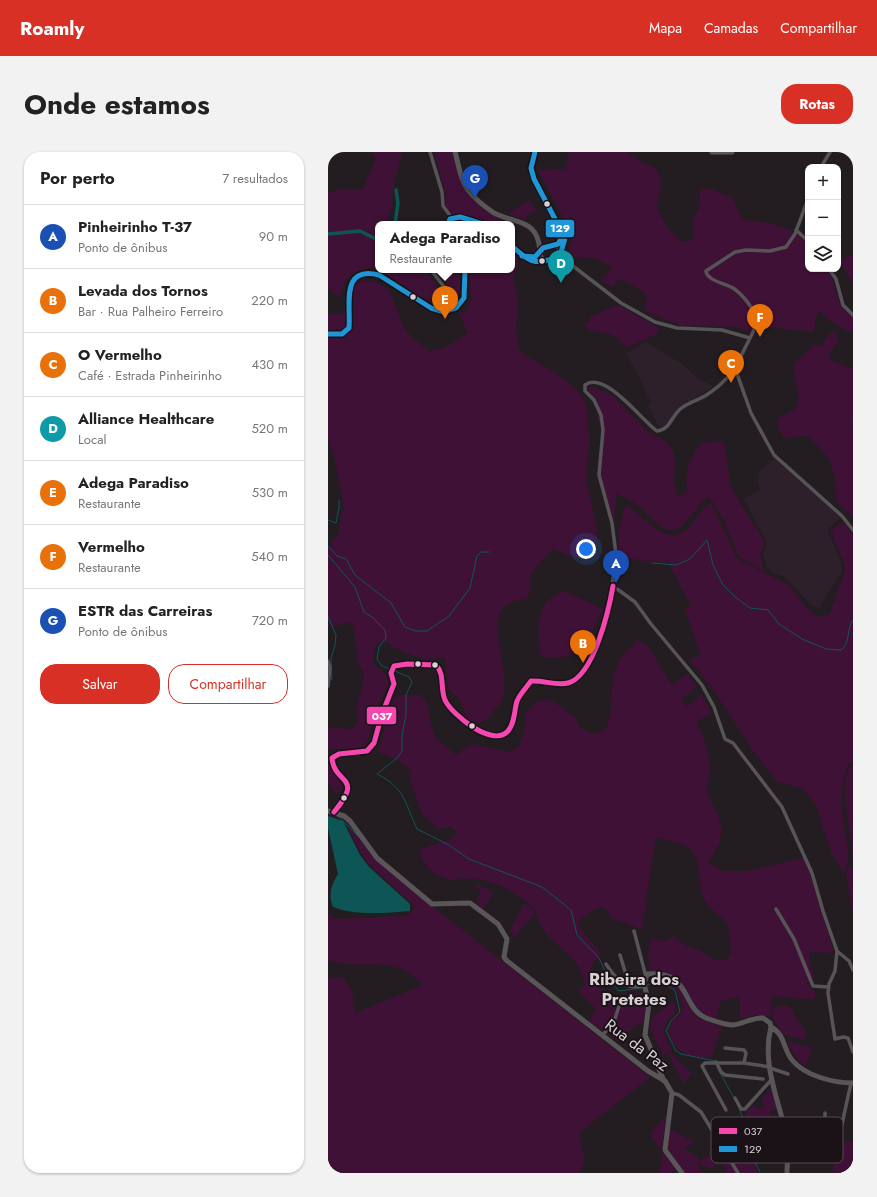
<!DOCTYPE html>
<html lang="pt">
<meta charset="utf-8">
<style>
body{margin:0;font-family:Jost,sans-serif;background:#f2f2f2;color:#222}
.controls{position:absolute;right:12px;top:12px;display:grid;overflow:hidden;border-radius:8px;box-shadow:0 1px 3px #0004}
.controls button{width:36px;height:36px;display:grid;place-items:center;padding:0;border:0;border-bottom:1px solid #e0e0e0;background:#fff;color:#222;font:20px sans-serif}
.you{position:absolute;left:258px;top:397px;width:14px;height:14px;margin:-10px;border:3px solid #fff;border-radius:50%;background:#1a73e8;box-shadow:0 0 0 6px #1a73e833}
.badge{display:grid;place-items:center;width:26px;height:26px;border-radius:50%;background:#d93025;color:#fff;font-size:13px;font-weight:700}
.pin{position:absolute;translate:-50% -33px;filter:drop-shadow(0 1px 2px #0008)}
.pin::after{content:'';position:absolute;top:21px;width:14px;height:12px;background:inherit;clip-path:polygon(0 0,100% 0,50% 100%)}
.popup{position:absolute;left:47px;top:69px;width:140px;height:52px;box-sizing:border-box;display:grid;place-content:center;border-radius:8px;background:#fff;filter:drop-shadow(0 1px 3px #0005);font-size:13px;white-space:nowrap;color:#767676}
.popup b{font-size:15px;color:#222}
.popup::after{content:'';position:absolute;left:50%;top:100%;margin-left:-8px;border:8px solid transparent;border-top-color:#fff}
.list{margin:0;padding:0;list-style:none}
h2{display:flex;justify-content:space-between;align-items:center;height:52px;margin:0;padding:0 16px;font-size:17px}
h2 small{font-size:13px;font-weight:400;color:#767676}
.list li{display:grid;grid-template-columns:26px 1fr auto;gap:12px;align-items:center;box-sizing:border-box;height:64px;padding:0 16px;border-top:1px solid #e0e0e0}
.list b{display:block;font-size:15px;white-space:nowrap}
.list p{margin:0;font-size:13px;white-space:nowrap;color:#767676}
.list em{font-size:13px;font-style:normal;color:#767676}
.actions{display:flex;gap:8px;padding:12px 16px}
.actions a{flex:1;padding:9px 0;border:1px solid #d93025;border-radius:16px;text-align:center;font-size:14px;color:#d93025}
.actions .main{background:#d93025;color:#fff}
.icon{flex:none;width:22px;height:22px;fill:none;stroke:currentColor;stroke-width:2;stroke-linecap:round;stroke-linejoin:round}
.map{position:relative;flex:none;width:525px;height:1021px;overflow:hidden;border-radius:16px}
header{display:flex;align-items:center;gap:24px;box-sizing:border-box;height:56px;padding:0 20px;background:#d93025;color:#fff}
header strong{font-size:19px}
nav{display:flex;gap:22px;margin-inline-start:auto;font-size:14px}
.intro{display:flex;align-items:center;justify-content:space-between;box-sizing:border-box;height:96px;padding:0 24px}
h1{margin:0;font-size:28px}
.button{padding:10px 18px;border-radius:16px;background:#d93025;color:#fff;font-size:14px;font-weight:700}
main{display:flex;gap:24px;padding:0 24px}
aside{flex:1;background:#fff;border-radius:16px;box-shadow:0 1px 3px #0004}
.map>svg:first-child{display:block}
</style>
<header>
<strong>Roamly</strong>
<nav><a>Mapa</a><a>Camadas</a><a>Compartilhar</a></nav>
</header>
<div class="intro"><h1>Onde estamos</h1><a class="button">Rotas</a></div>
<main>
<aside>
<h2>Por perto<small>7 resultados</small></h2>
<ul class="list">
<li><span class="badge" style="background:#1a4fb4">A</span><div><b>Pinheirinho T-37</b><p>Ponto de ônibus</p></div><em>90 m</em></li>
<li><span class="badge" style="background:#e8710a">B</span><div><b>Levada dos Tornos</b><p>Bar · Rua Palheiro Ferreiro</p></div><em>220 m</em></li>
<li><span class="badge" style="background:#e8710a">C</span><div><b>O Vermelho</b><p>Café · Estrada Pinheirinho</p></div><em>430 m</em></li>
<li><span class="badge" style="background:#0f9aa8">D</span><div><b>Alliance Healthcare</b><p>Local</p></div><em>520 m</em></li>
<li><span class="badge" style="background:#e8710a">E</span><div><b>Adega Paradiso</b><p>Restaurante</p></div><em>530 m</em></li>
<li><span class="badge" style="background:#e8710a">F</span><div><b>Vermelho</b><p>Restaurante</p></div><em>540 m</em></li>
<li><span class="badge" style="background:#1a4fb4">G</span><div><b>ESTR das Carreiras</b><p>Ponto de ônibus</p></div><em>720 m</em></li>
</ul>
<div class="actions"><a class="main">Salvar</a><a>Compartilhar</a></div>
</aside>
<div class="map">
<svg width="525" height="1021" viewBox="0 0 525 1021">
<rect width="100%" height="100%" fill="#231d21"/>
<path fill="#2e202b" d="M318,190L354,212L367,224L385,235L351,255L343,267L332,277L320,253L323,251L310,222L298,202Z
M448,305L514,364L499,378L512,407L514,419L491,456L484,454L456,424L445,421L439,415L435,402L439,391L416,347L433,337L430,331L431,319Z"/>
<path fill="#401136" d="M43,0H74L65,35L64,51L59,72H50V118H97L122,152C91,152 69,126 41,115C20,122 17,125 12,146L0,136V41L10,37L35,38L48,7Z
M106,0H124L139,42L155,57L172,66L171,72C155,72 141,59 124,62L118,55V42Z
M241,0H299L312,9L326,15L331,22L333,32L329,57C337,69 348,98 366,87L365,69L372,53V38L383,37L405,46L414,68C428,69 461,73 469,84L472,83C483,91 480,105 480,117H498L504,127L512,153L525,165V180C512,177 502,169 492,159L488,163L486,180L440,175L435,172L428,181L409,175L351,173L317,159L319,145L313,138L292,127L284,135L273,128L284,116C275,108 260,102 248,107L240,100L244,90L241,77L210,18L237,17Z
M202,48L208,59L199,63L198,68L180,62Z
M184,97L190,102V116L185,126L190,147L188,174L190,197C209,213 243,226 255,246C260,253 259,260 259,269C259,277 262,285 261,293C260,306 257,318 259,332C261,349 278,389 262,402C252,411 235,400 225,397L203,421L202,440L199,447C191,448 179,450 174,457C161,475 182,520 175,544C174,550 169,555 165,560C158,569 154,572 143,570L139,566L132,548L120,536L117,507C111,504 105,508 98,507C85,504 68,498 58,490L49,491L45,504L46,513L57,521L61,531L48,557L40,588L37,593L31,596L0,598V575L22,577L29,573L30,567L28,556L35,531L36,522L30,511L25,470L3,475L0,466V396L11,381L13,364L16,357L7,308L0,286V162L13,161L27,154L24,142L26,133C38,124 48,130 60,136C75,169 69,177 102,199L117,196L140,181L131,161L139,158L143,147L142,118H184Z
M525,102V132L512,109Z
M109,118H132V135L130,146Z
M290,153L331,176L329,182L300,195C292,192 292,185 282,182C273,179 262,182 256,172L262,169L261,165Z
M506,180L510,184V190L501,202L504,209L525,217V365L508,349C510,341 505,312 500,306C495,298 487,292 481,284H470L459,287C451,282 449,275 451,266L467,257L471,245L465,212L487,193L494,194L501,181Z
M261,234L284,243L321,281C364,297 337,318 350,345L359,339C357,317 361,308 374,291L393,289L397,292L402,334L437,391L432,401L436,419L411,405L396,368L382,345H378C372,352 358,372 351,376C335,386 319,359 308,352C302,348 295,345 289,341L285,375L272,325L275,276L269,269V249L259,237Z
M382,351L384,352L409,407L459,432C472,442 481,472 501,463L517,419C517,403 505,392 504,377L516,370L525,383V610L520,612C512,633 513,660 517,681C520,699 523,702 516,721L504,703L488,653L474,636L449,630C440,617 429,605 420,591C400,561 386,535 361,508L366,505H371L372,501L357,457L363,454L340,410L316,409L293,405C287,394 293,364 298,353C316,363 337,396 359,377C368,369 372,357 382,351Z
M236,439L275,457L266,475L259,494C245,505 232,507 215,505L212,502C211,475 206,449 236,439Z
M309,488L319,493L344,533L360,522L369,535L354,546L359,555L374,542L383,562L368,570C377,586 383,606 381,624C381,628 378,632 379,636C380,645 384,651 388,659C398,681 392,693 380,711L396,719H417L477,706L505,797V801L481,800L482,814L486,824L484,828L479,831L487,840V846L476,847L443,844V862L440,864L426,863L412,867V845L393,849L388,867H384L366,856C362,833 345,821 322,818L320,802L323,786L336,789L347,784L356,793L375,800L384,806L389,808L399,807L402,804L403,797L400,772C394,764 384,760 378,750C368,734 376,711 362,697C354,689 343,691 332,685L327,688L314,777L283,766L279,758L273,755L263,760L251,769V774L273,803C263,811 261,816 264,828C268,832 271,836 275,840C290,854 292,864 277,880L261,869L268,857L250,839L258,833L249,811L220,784L213,774L206,756L195,747L178,736L155,728L134,726L121,728L104,720L93,706L92,697L126,686L128,681L124,675L110,677L94,662L83,630L81,615L63,605L50,600L66,546L73,543H93L100,553L102,570L107,585L127,602H132L135,597L145,592L180,600L191,595L196,580L198,560L210,549L223,548L247,565L252,576L265,582L277,578L282,567L285,526L293,505Z
M525,612V706C524,704 525,701 524,698C523,680 508,624 525,612Z
M0,613L13,631V640H6L3,633L0,632Z
M2,662L8,663L22,670L47,706L100,751L322,925L251,981L257,1009L251,1021H0V826L15,825L24,839L27,861L95,833C66,800 35,820 0,808V761L4,766L8,767L79,764L86,757V753L39,711L15,668Z
M521,714L525,716V763L518,722Z
M148,732L166,741L155,757L148,751L152,742L151,737L145,734Z
M196,751L205,757L206,763L186,786L182,778Z
M329,825L348,830L361,850L366,862L374,868L394,874L383,906C360,905 349,903 340,880L344,870L354,860L353,849L349,838L329,827Z
M298,841L314,842C321,850 318,860 315,870L307,874L290,889L279,881L284,876L292,856L301,852Z
M346,849L348,860L340,868L335,878L344,898L342,900L364,922L355,931L340,901L335,903L322,876L325,864Z
M455,852L463,856C466,866 473,871 478,880L476,888L455,882L444,865L446,854L453,855Z
M458,889L484,896L478,914L468,906Z
M445,936L451,956L442,959L444,965L451,964L454,980L427,977L426,972H421L417,962L426,953L431,958L437,953L433,947Z
M339,962L333,998L323,985L325,978Z
M341,977L366,989L356,997L370,1005L371,1009L390,1001L388,997L392,995L408,1021H396L399,1018L394,1011H388L385,1017L368,1011L375,1021H357L339,996Z
M525,989V1021H504L514,991Z
M422,998L428,1018L431,1021H413L402,1005Z
M335,999L350,1017L342,1021H331Z"/>
<path fill="#0e5656" d="M0,664L15,669L32,703L41,715L82,752V759C57,761 28,764 5,755C0,742 3,734 10,722L0,676Z"/>
<g fill="none" stroke-linecap="round" stroke-linejoin="round">
<path stroke="#0e5656" stroke-width="1" d="M525,266V267
M0,368L8,371L11,356V348
M0,394L9,404L18,407L27,423L63,451L77,475L88,479H99L121,464L142,436L149,404L153,400H161
M0,403L27,435L36,460L44,465L57,478L58,486L51,495L49,507L53,513L61,517
M324,411L348,413L362,407L379,388L385,413L395,433L406,444L422,456L440,458L451,472L474,487L498,497L513,498C523,491 518,476 525,468
M0,465L8,483L7,493L3,506L4,528
M67,519L81,525L84,530L78,543V563L74,583V599L69,606L49,622C77,636 77,651 89,677L121,693L141,707L214,735L243,758L249,783L271,806L281,828L291,839L314,836
M11,665L31,685
M319,833L330,829L347,838L352,860L343,869L338,879L348,899L353,902L387,909
M392,921L406,946
M411,956L423,988L426,1009L432,1020"/>
<path stroke="#0e5656" stroke-width="3.5" d="M67,72L70,51L68,38
M0,82L32,79L50,88"/>
<path stroke="#565456" stroke-width="3.5" d="M102,0L114,40L115,54L124,66
M493,15L502,0
M468,78L480,89
M232,104L293,151L327,170L349,176L394,178L422,186
M501,117L508,127L515,153L525,163
M103,118L131,154
M407,216L423,261L446,303L514,364L525,378
M285,434L307,450L323,472L374,533L386,555L397,587L405,591L454,655L484,721L495,759L509,799L521,809L525,818
M0,509L2,516L0,534
M6,660C10,655 17,648 19,642C24,627 2,619 4,606L11,602L39,599L46,591L54,562L66,532L63,519L67,514L94,512L110,515L113,519L116,544L123,559L143,575L169,583L175,582L182,577L189,551L203,529L210,528L222,532H234L246,528L259,513L275,477L284,443L285,425L289,410L284,371L271,323L275,278L273,263L266,248L257,239V233C277,218 314,269 329,279C343,278 344,261 355,255C362,250 370,248 377,244C401,229 408,215 420,190C423,183 429,176 428,168C427,157 414,142 405,136C397,131 379,129 378,119L407,100L418,98L442,99L458,95L467,82L480,47
M448,757L466,787L485,834L500,835
M306,779L318,825
M509,799L507,819L501,832L500,841L507,887L515,885L520,886L525,900
M292,803L300,829L311,833L315,832
M278,812C287,826 298,840 316,833
M274,883L285,873L291,854
M397,896L416,898L418,901L416,911
M388,910L393,920L397,923L435,927
M442,916L460,922
M344,941L351,943L373,960L410,1021
M407,946L413,957H417L444,927
M398,958L374,914L377,911H416L442,915
M512,981L523,931
M459,988L467,981H471L480,992H495L497,987V961"/>
<path stroke="#595658" stroke-width="5" d="M127,0C131,13 132,28 140,38C147,47 157,55 166,61C188,72 210,67 212,99
M384,0H404
M120,72L122,67L132,65L155,72
M184,94C203,111 206,116 232,104L237,86L206,27L203,16L207,0
M228,94L233,87L234,81
M195,104L205,106L211,102
M218,109L214,107C207,95 221,94 230,94L234,100
M0,182H14L21,176C24,159 13,132 32,123C38,120 44,121 51,123L103,156L116,160L128,156L136,146L137,118
M0,659L16,664L22,669L49,706L104,752L142,751L170,772L179,787L176,805L178,808L320,919L337,929L344,941L337,998L354,1021
M443,875C433,913 452,950 459,987C461,998 459,1010 459,1021
M443,875C457,882 455,897 464,908C477,924 506,931 525,931
M336,929L317,883L321,851L316,832L319,822C364,818 353,856 378,866C386,869 397,873 405,873C415,872 425,865 435,866L442,871L443,875"/>
<g stroke="#1b1218" stroke-width="8">
<path id="bus-1" d="M6,660C37,623 6,633 4,606L11,602L39,599L46,591L54,562L66,532L63,521L66,514L79,512L108,513C117,522 112,537 117,548C124,563 165,596 180,579C187,571 186,559 189,549C192,542 198,536 203,529C215,528 228,534 240,531C266,524 281,457 285,434"/>
</g>
<g stroke="#1b1218" stroke-width="8">
<path id="bus-2" d="M120,72L122,67L132,65L155,72
M184,94C202,111 208,114 232,104L237,86L206,27L203,16L207,0
M194,104L207,105L215,96L230,92L234,85L233,80
M0,182H14L21,176C23,153 12,113 51,123L103,156L116,160L128,156L136,146L137,118"/>
</g>
<use href="#bus-1" stroke="#f646af" stroke-width="5"/>
<use href="#bus-2" stroke="#2096d7" stroke-width="5"/>
</g>
<g fill="#d8d1d6" stroke="#1b1218" stroke-width="1.5">
<circle cx="219" cy="52" r="3.5"/>
<circle cx="214" cy="109" r="3.5"/>
<circle cx="85" cy="145" r="3.5"/>
<circle cx="90" cy="512" r="3.5"/>
<circle cx="107" cy="513" r="3.5"/>
<circle cx="144" cy="574" r="3.5"/>
<circle cx="16" cy="646" r="3.5"/>
</g>
<g text-anchor="middle" dominant-baseline="central" stroke-width="4" stroke-linejoin="round" paint-order="stroke">
<g font-size="16" fill="#d8d1d6" stroke="#1b1218">
<text transform="translate(309 893) rotate(37)">Rua da Paz</text>
</g>
<g font-size="17" font-weight="bold" fill="#d8d1d6" stroke="#1b1218">
<text x="306" y="827">Ribeira dos<tspan x="306" dy="20">Pretetes</tspan></text>
</g>
</g>
<rect x="383" y="965" width="132" height="46" rx="6" fill="#1b1218" stroke="#544b51" stroke-width="1"/>
<rect x="391" y="976" width="18" height="6" fill="#f646af"/>
<rect x="391" y="994" width="18" height="6" fill="#2096d7"/>
<g font-size="11" fill="#d8d1d6">
<text x="416" y="983">037</text>
<text x="416" y="1001">129</text>
</g>
<g stroke="#1b1218" stroke-width="1.5">
<rect x="217" y="67" width="30" height="19" rx="4" fill="#2096d7"/>
<rect x="38" y="554" width="31" height="19" rx="4" fill="#f646af"/>
</g>
<g font-size="11" text-anchor="middle" font-weight="bold" fill="#fff">
<text x="232" y="80">129</text>
<text x="54" y="568">037</text>
</g>
</svg>
<div class="controls">
<button>+</button>
<button>−</button>
<button><svg class="icon" aria-label="layers" viewBox="0 0 24 24"><path d="M12 4l9 5-9 5-9-5zM3 14l9 5 9-5"/></svg></button>
</div>
<div class="you"></div>
<div class="pin badge" style="left:288px;top:431px;background:#1a4fb4">A</div>
<div class="pin badge" style="left:255px;top:511px;background:#e8710a">B</div>
<div class="pin badge" style="left:403px;top:231px;background:#e8710a">C</div>
<div class="pin badge" style="left:233px;top:131px;background:#0f9aa8">D</div>
<div class="pin badge" style="left:117px;top:167px;background:#e8710a">E</div>
<div class="popup"><b>Adega Paradiso</b>Restaurante</div>
<div class="pin badge" style="left:432px;top:185px;background:#e8710a">F</div>
<div class="pin badge" style="left:147px;top:46px;background:#1a4fb4">G</div>
</div>
</main>
